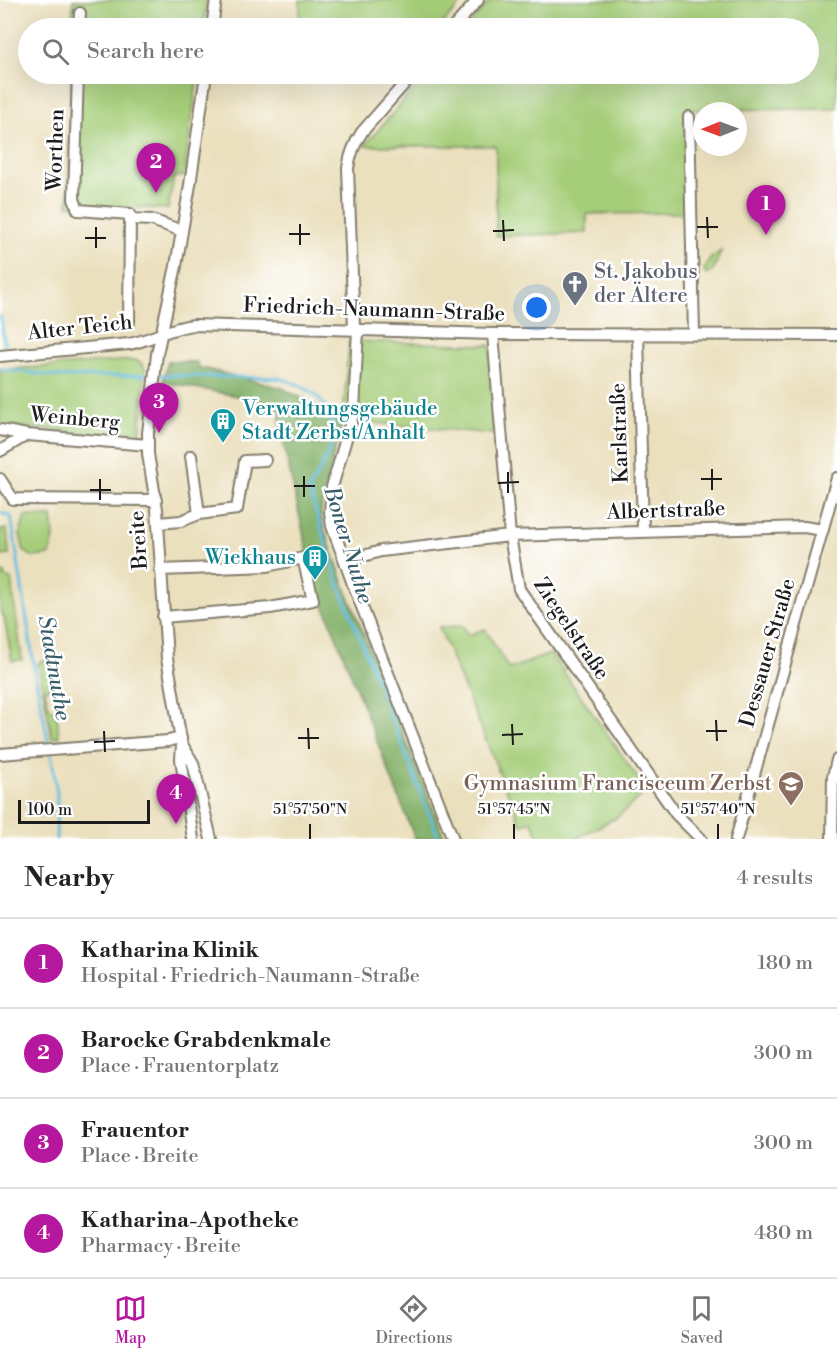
<!DOCTYPE html>
<meta charset="utf-8">
<style>
body{margin:0;font-family:"Libre Bodoni",serif;background:#f6f6f6;color:#222}
.compass{position:absolute;left:693px;top:102px;width:54px;height:54px;border-radius:50%;background:#fff;box-shadow:0 6px 24px #0002;rotate:269deg}
.scale{position:absolute;left:18px;bottom:15px;width:132px;box-sizing:border-box;padding-left:6px;border:3px solid #1c1c1c;border-top:0;font-size:16px;line-height:21px;white-space:nowrap;color:#1c1c1c;-webkit-text-stroke:4px #fff;paint-order:stroke}
.you{position:absolute;left:537px;top:308px;width:21px;height:21px;margin:-15px;border:4px solid #fff;border-radius:50%;background:#1a73e8;box-shadow:0 0 0 9px #1a73e833}
.badge{display:grid;place-items:center;width:39px;height:39px;border-radius:50%;background:#b5179e;color:#fff;font-size:20px;font-weight:700}
.pin{position:absolute;translate:-50% -50px;filter:drop-shadow(0 2px 3px #0008)}
.pin::after{content:'';position:absolute;top:32px;width:21px;height:18px;background:inherit;clip-path:polygon(0 0,100% 0,50% 100%)}
.list{margin:0;padding:0;list-style:none}
h2{display:flex;justify-content:space-between;align-items:center;height:78px;margin:0;padding:0 24px;font-size:26px}
h2 small{font-size:20px;font-weight:400;color:#767676}
.list li{display:grid;grid-template-columns:39px 1fr auto;gap:18px;align-items:center;box-sizing:border-box;height:90px;padding:0 24px;border-top:2px solid #e0e0e0}
.list b{display:block;font-size:22px;white-space:nowrap}
.list p{margin:0;font-size:20px;white-space:nowrap;color:#767676}
.list em{font-size:20px;font-style:normal;color:#767676}
.icon{flex:none;width:33px;height:33px;fill:none;stroke:currentColor;stroke-width:2;stroke-linecap:round;stroke-linejoin:round}
.map{position:relative;flex:none;width:837px;height:839px;overflow:hidden}
.search{position:absolute;background:#fff;box-shadow:0 6px 24px #0002;left:18px;right:18px;top:18px;height:66px;display:flex;align-items:center;gap:15px;box-sizing:border-box;padding:0 21px;border-radius:33px;color:#767676;font-size:22px}
.sheet{height:438px;background:#fff}
nav{display:flex;justify-content:space-around;align-items:center;box-sizing:border-box;height:84px;border-top:2px solid #e0e0e0;background:#fff;font-size:16px;color:#767676}
nav a{display:grid;justify-items:center;gap:3px}
nav .on{color:#b5179e}
.map>svg:first-child{display:block}
</style>
<div class="map">
<svg width="837" height="839" viewBox="0 0 837 839">
<rect width="100%" height="100%" fill="#fff"/>
<filter id="ink" filterUnits="userSpaceOnUse"><feTurbulence type="fractalNoise" baseFrequency=".0167" numOctaves="2"/><feDisplacementMap in="SourceGraphic" scale="12" xChannelSelector="R" yChannelSelector="G"/><feConvolveMatrix kernelMatrix="1 2 1 2 8 2 1 2 1" color-interpolation-filters="sRGB"/></filter>
<filter id="wash" filterUnits="userSpaceOnUse"><feTurbulence type="fractalNoise" baseFrequency=".008" numOctaves="4" result="noise"/><feDisplacementMap in="SourceGraphic" scale="24" xChannelSelector="R" yChannelSelector="G"/><feGaussianBlur stdDeviation="1.35" result="paint"/><feColorMatrix in="noise" values="0 0 0 0 0 0 0 0 0 0 0 0 0 0 0 0 0 1.4 0 .05"/><feComposite in="paint" operator="in"/></filter>
<g filter="url(#wash)">
<rect width="100%" height="100%" fill="#ebe0be"/>
<path fill="#a6ce79" stroke="#61754a" stroke-width="1.5" d="M73,0H207L203,28H72Z
M300,0H464L439,28H299Z
M491,0H837V109L685,110L688,213L587,214V233L496,236V146H364L427,74H808V28H466Z
M71,74H198L184,176L174,177L168,209L68,205Z
M721,251L713,271L706,274L704,270L710,259Z
M349,341L490,345L493,434L343,420Z
M134,360L140,362L145,369L140,438L0,425V370Z
M25,516L52,517L54,537L50,555L33,557L24,551L20,534Z
M7,529L9,555L0,556V530Z
M0,571L5,573L4,577L11,579L22,660L12,661L4,617L0,612Z
M463,626L468,635L485,629L509,669L551,654L647,791L616,818L575,839H541L531,821L521,825L439,627Z
M50,658C54,664 54,677 56,685L45,690L49,707L57,714L59,737L52,738L38,663Z"/>
<path fill="#84b169" stroke="#506642" stroke-width="1.5" d="M168,361L197,362L198,367L282,388L343,420L323,495L321,513L323,525L345,587L445,839H415L316,585L318,583L308,554L280,428V410L259,400L163,382Z"/>
<g fill="none" stroke-linecap="round" stroke-linejoin="round">
<path stroke="#61bcdf" stroke-width="3" d="M0,316L5,345
M0,369L63,377L151,375
M157,375L278,378C301,384 324,394 330,419C332,423 334,428 333,433C331,452 319,472 309,489L338,582L439,839
M0,513L11,516L36,679L53,766L57,794L56,839"/>
</g>
</g>
<g filter="url(#ink)">
<g fill="none" stroke-linecap="round" stroke-linejoin="round">
<g stroke="#847e6d" stroke-width="14">
<path id="minor" d="M79,28L80,13
M212,28L216,0
M453,28L478,0
M78,74L74,199L78,210L130,214V219L152,220L182,231
M689,117L694,334
M129,322L130,219
M354,329L348,168C350,154 354,144 362,132L413,74
M358,329L354,411L332,487L330,512L332,526L353,584L453,839
M493,334L510,536L519,589L676,814L701,839
M638,334L643,531
M0,356L129,344C152,340 170,327 194,325L493,334L837,335
M0,430L27,435L148,445
M0,451L27,435
M191,456L199,514
M0,479L13,499L156,500
M158,523L181,521L199,514L237,509L245,461L265,460
M353,559L381,551L510,536L804,527L823,530
M160,570L267,566L303,558L313,600L270,608L163,617
M183,746L193,763L211,839
M0,754L168,741L181,738
M193,839L181,759L182,746L167,658L157,509L148,454V433L157,354L176,266L190,185L206,74
M736,839L837,478
M832,839L833,777L837,760"/>
</g>
<use href="#minor" stroke="#fff" stroke-width="10"/>
</g>
</g>
<path fill="none" stroke="#1c1c1c" stroke-width="2" d="M707,217L708,238M503,220L504,241M300,224V245M96,227V248M697,227H718M493,231L514,230M289,234H310M85,238H106M712,469V490M508,472V493M304,476V497M100,479V500M701,479H722M498,483L519,482M294,486H315M90,490H111M716,720L717,741M512,724L513,745M308,728L309,749M104,731L105,752M706,731H727M502,735L523,734M298,738H319M94,742L115,741M310,824V839M514,824V839M718,824V839"/>
<defs>
<g id="church-pin" transform="scale(1.35)"><path d="M0 17L-7.5 6A9.5 9.5 0 1 1 7.5 6Z" fill="#6b7280" stroke="#fff"/><path d="M-1.2-6h2.4v3.5h3.3v2.4h-3.3V6h-2.4V-.1h-3.3v-2.4h3.3Z" fill="#fff"/></g>
<g id="building-pin" transform="scale(1.35)"><path d="M0 17L-7.5 6A9.5 9.5 0 1 1 7.5 6Z" fill="#0f9aa8" stroke="#fff"/><path d="M-4-6H4V6H1V3H-1V6H-4ZM-2.5-4.3h1.7v1.8h-1.7ZM.8-4.3h1.7v1.8H.8ZM-2.5-1h1.7V.8h-1.7ZM.8-1h1.7V.8H.8Z" fill="#fff"/></g>
<g id="school-pin" transform="scale(1.35)"><path d="M0 17L-7.5 6A9.5 9.5 0 1 1 7.5 6Z" fill="#8d6e63" stroke="#fff"/><path d="M0-5L7-2L0 1L-7-2ZM-4 1L0 2.5L4 1V4Q0 6-4 4Z" fill="#fff"/></g>
</defs>
<g fill-rule="evenodd">
<use href="#church-pin" x="575" y="284"/>
<use href="#building-pin" x="223" y="421"/>
<use href="#building-pin" x="315" y="558"/>
<use href="#school-pin" x="791" y="784"/>
</g>
<g text-anchor="middle" dominant-baseline="central" stroke-width="5" stroke-linejoin="round" paint-order="stroke">
<g font-size="21" fill="#1c1c1c" stroke="#fff">
<text transform="translate(56 150) rotate(-88)">Worthen</text>
<text transform="translate(374 310) rotate(2)">Friedrich-Naumann-Straße</text>
<text transform="translate(80 328) rotate(-6)">Alter Teich</text>
<text transform="translate(75 419) rotate(5)">Weinberg</text>
<text transform="translate(620 433) rotate(-92)">Karlstraße</text>
<text transform="translate(666 511) rotate(-2)">Albertstraße</text>
<text transform="translate(139 540) rotate(-94)">Breite</text>
<text transform="translate(571 629) rotate(56)">Ziegelstraße</text>
<text transform="translate(768 653) rotate(-74)">Dessauer Straße</text>
</g>
<g font-size="21" fill="#5b616d" stroke="#fff" text-anchor="start">
<text x="594" y="272">St. Jakobus<tspan x="594" dy="24">der Ältere</tspan></text>
</g>
<g font-size="21" fill="#0d838f" stroke="#fff" text-anchor="start">
<text x="242" y="409">Verwaltungsgebäude<tspan x="242" dy="24">Stadt Zerbst/Anhalt</tspan></text>
<text x="296" y="558" text-anchor="end">Wiekhaus</text>
</g>
<g font-size="21" fill="#785e54" stroke="#fff" text-anchor="end">
<text x="772" y="784">Gymnasium Francisceum Zerbst</text>
</g>
<g font-size="22" font-style="italic" fill="#385c6a" stroke="#fff">
<text transform="translate(348 545) rotate(73)">Boner Nuthe</text>
<text transform="translate(54 668) rotate(80)">Stadtnuthe</text>
</g>
</g>
<g font-size="15" text-anchor="middle" fill="#1c1c1c" stroke="#fff" stroke-width="5" stroke-linejoin="round" paint-order="stroke">
<text x="310" y="814">51°57'50"N</text>
<text x="514" y="814">51°57'45"N</text>
<text x="718" y="814">51°57'40"N</text>
</g>
</svg>
<svg class="compass" viewBox="-18 -18 36 36"><path d="M0-13l5 13h-10z" fill="#e53935"/><path d="M0 13l5-13h-10z" fill="#767676"/></svg>
<div class="scale">100 m</div>
<div class="you"></div>
<div class="pin badge" style="left:766px;top:235px">1</div>
<div class="pin badge" style="left:156px;top:193px">2</div>
<div class="pin badge" style="left:159px;top:433px">3</div>
<div class="pin badge" style="left:176px;top:824px">4</div>
<div class="search"><svg class="icon" aria-label="search" viewBox="0 0 24 24"><circle cx="10" cy="10" r="6"/><path d="M15 15l6 6"/></svg>Search here</div>
</div>
<section class="sheet">
<h2>Nearby<small>4 results</small></h2>
<ul class="list">
<li><span class="badge">1</span><div><b>Katharina Klinik</b><p>Hospital · Friedrich-Naumann-Straße</p></div><em>180 m</em></li>
<li><span class="badge">2</span><div><b>Barocke Grabdenkmale</b><p>Place · Frauentorplatz</p></div><em>300 m</em></li>
<li><span class="badge">3</span><div><b>Frauentor</b><p>Place · Breite</p></div><em>300 m</em></li>
<li><span class="badge">4</span><div><b>Katharina-Apotheke</b><p>Pharmacy · Breite</p></div><em>480 m</em></li>
</ul>
</section>
<nav>
<a class="on"><svg class="icon" aria-label="map" viewBox="0 0 24 24"><path d="M3 6l6-2 6 2 6-2v14l-6 2-6-2-6 2zM9 4v14M15 6v14"/></svg>Map</a>
<a><svg class="icon" aria-label="directions" viewBox="0 0 24 24"><path d="M12 3l9 9-9 9-9-9zM9 14v-3h6M13 9l2 2-2 2"/></svg>Directions</a>
<a><svg class="icon" aria-label="saved" viewBox="0 0 24 24"><path d="M7 4h10v16l-5-4-5 4z"/></svg>Saved</a>
</nav>
